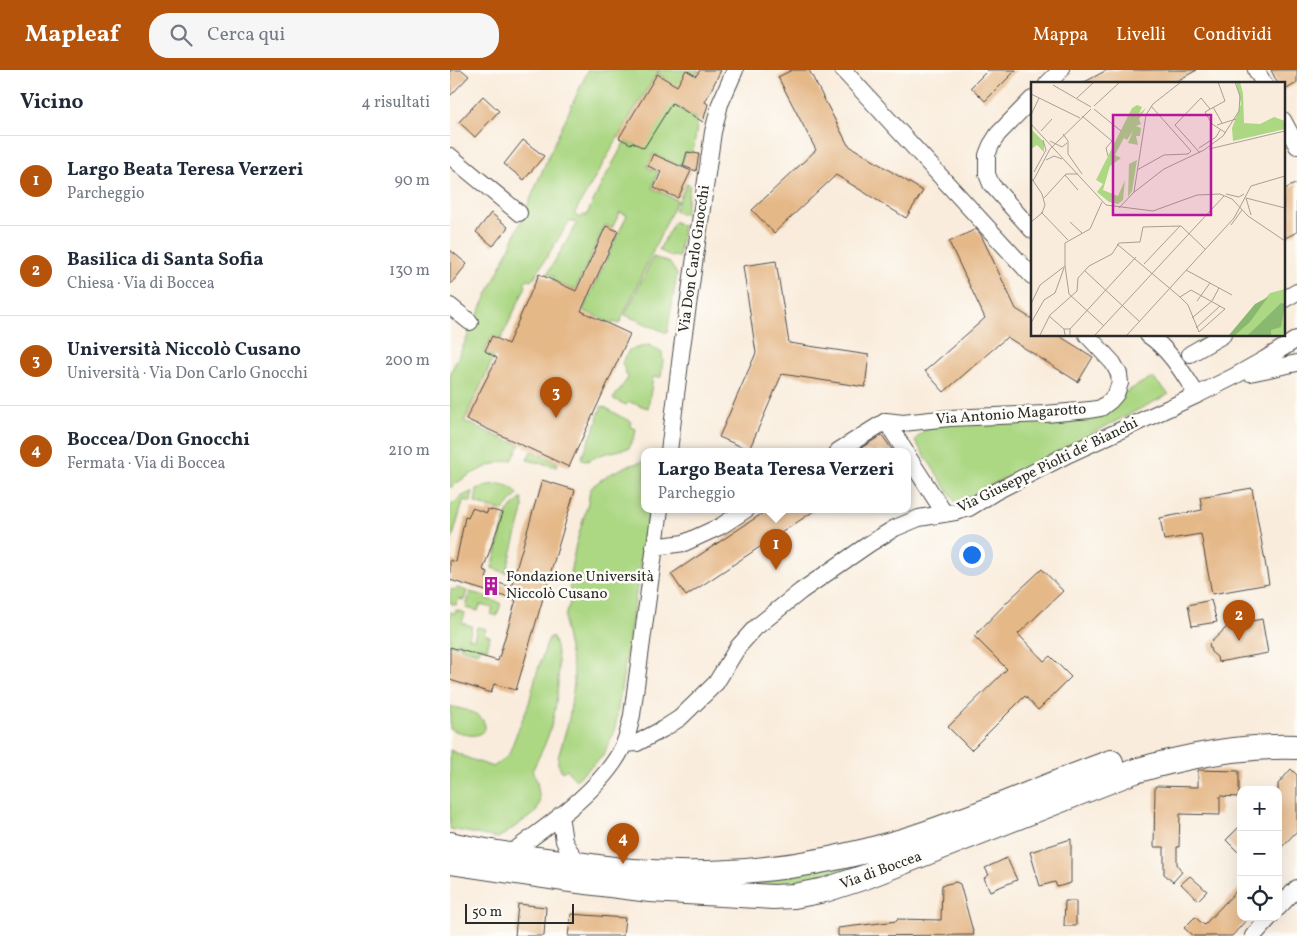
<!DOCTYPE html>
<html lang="it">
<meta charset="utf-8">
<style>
body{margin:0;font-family:Vollkorn,serif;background:#f6f6f7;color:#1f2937}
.controls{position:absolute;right:15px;bottom:15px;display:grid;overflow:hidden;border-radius:10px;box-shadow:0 5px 20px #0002}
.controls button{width:45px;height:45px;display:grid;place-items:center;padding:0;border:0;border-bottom:1px solid #e0e1e3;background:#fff;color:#1f2937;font:25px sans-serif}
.scale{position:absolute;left:15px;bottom:12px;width:109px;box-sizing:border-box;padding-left:5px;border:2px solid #2b2b2b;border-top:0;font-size:14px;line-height:18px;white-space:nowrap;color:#2b2b2b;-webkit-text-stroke:4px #fdfcf7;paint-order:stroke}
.you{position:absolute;left:521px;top:484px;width:18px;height:18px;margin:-12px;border:4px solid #fff;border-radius:50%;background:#1a73e8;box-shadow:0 0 0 8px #1a73e833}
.badge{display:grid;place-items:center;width:32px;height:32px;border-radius:50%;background:#b45309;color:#fff;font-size:16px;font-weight:700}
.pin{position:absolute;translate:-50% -41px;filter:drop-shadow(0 1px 2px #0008)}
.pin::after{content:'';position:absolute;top:26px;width:18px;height:15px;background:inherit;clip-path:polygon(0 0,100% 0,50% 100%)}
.popup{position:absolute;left:191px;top:378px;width:270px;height:65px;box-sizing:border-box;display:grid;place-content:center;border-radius:10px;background:#fff;filter:drop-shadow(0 1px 4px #0005);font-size:16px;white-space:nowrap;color:#747a83}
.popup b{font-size:19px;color:#1f2937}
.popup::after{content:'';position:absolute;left:50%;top:100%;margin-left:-10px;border:10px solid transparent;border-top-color:#fff}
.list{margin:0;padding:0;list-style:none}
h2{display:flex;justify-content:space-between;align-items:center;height:65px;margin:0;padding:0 20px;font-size:21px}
h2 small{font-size:16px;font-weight:400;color:#747a83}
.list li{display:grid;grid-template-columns:32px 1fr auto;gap:15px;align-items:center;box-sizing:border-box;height:90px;padding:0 20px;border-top:1px solid #e0e1e3}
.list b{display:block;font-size:19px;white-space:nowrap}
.list p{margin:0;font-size:16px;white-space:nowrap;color:#747a83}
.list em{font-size:16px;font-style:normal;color:#747a83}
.icon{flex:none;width:28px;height:28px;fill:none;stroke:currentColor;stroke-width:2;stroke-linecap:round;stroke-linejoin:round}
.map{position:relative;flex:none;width:847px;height:866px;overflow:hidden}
header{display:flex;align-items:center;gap:30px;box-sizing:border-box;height:70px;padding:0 25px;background:#b45309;color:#fff}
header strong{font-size:24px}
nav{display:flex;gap:28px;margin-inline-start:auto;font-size:18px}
.search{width:350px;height:45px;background:#f6f6f7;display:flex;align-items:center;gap:12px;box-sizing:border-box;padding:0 18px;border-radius:20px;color:#747a83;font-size:19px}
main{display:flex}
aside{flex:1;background:#fff}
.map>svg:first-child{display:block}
</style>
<header>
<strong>Mapleaf</strong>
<div class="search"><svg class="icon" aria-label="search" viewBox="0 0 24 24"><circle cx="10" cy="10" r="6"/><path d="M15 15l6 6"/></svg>Cerca qui</div>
<nav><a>Mappa</a><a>Livelli</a><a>Condividi</a></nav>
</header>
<main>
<aside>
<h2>Vicino<small>4 risultati</small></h2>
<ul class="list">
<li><span class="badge">1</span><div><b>Largo Beata Teresa Verzeri</b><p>Parcheggio</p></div><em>90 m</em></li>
<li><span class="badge">2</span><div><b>Basilica di Santa Sofia</b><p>Chiesa · Via di Boccea</p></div><em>130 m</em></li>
<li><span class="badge">3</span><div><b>Università Niccolò Cusano</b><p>Università · Via Don Carlo Gnocchi</p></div><em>200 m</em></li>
<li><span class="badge">4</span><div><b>Boccea/Don Gnocchi</b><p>Fermata · Via di Boccea</p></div><em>210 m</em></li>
</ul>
</aside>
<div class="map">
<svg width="847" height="866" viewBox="0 0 847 866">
<rect width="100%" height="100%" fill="#fdfcf7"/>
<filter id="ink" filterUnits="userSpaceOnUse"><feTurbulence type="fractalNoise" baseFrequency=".02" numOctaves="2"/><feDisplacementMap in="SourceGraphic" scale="10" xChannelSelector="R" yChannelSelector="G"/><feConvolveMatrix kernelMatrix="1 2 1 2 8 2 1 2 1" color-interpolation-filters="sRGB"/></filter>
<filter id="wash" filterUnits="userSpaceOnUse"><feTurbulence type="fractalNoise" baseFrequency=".0096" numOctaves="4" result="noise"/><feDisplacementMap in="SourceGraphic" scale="20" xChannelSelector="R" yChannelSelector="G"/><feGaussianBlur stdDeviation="1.12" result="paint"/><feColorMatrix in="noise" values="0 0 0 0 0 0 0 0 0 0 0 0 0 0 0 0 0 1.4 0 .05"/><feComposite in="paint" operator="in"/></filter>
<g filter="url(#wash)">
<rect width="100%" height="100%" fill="#f9ecdc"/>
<path fill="#acd783" stroke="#6c8157" d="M138,0H209L184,40L124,144L131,148L133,145L136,146L151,115L175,71L181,74L183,73L188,74L187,53L215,8L208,4L210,0H249L226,36L248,50L243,82H236L232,95L229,94L228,95L203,84L197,97L208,102L202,118L227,130L169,254L164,252L162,254L133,240L177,145L170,142L162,158L155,155L125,220L104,211L103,209L104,206L97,204L127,154L120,150L83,209L81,211L78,209L74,213L76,216L51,269L42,266L34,282L44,287L14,351L60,372L61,371L70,375L62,390C40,393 18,404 0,418V304L63,170L99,85Z
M237,113L240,115L235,145L224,141Z
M224,152L233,156L229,187L220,186L209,180Z
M203,187L219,192L227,204L217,263L175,245Z
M199,275L212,283L213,290L211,307H203L198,338L179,332L176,335L163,329L178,308L172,293L179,280Z
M702,307L719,324L506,433L465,371C473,357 481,358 496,354L640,343Z
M152,336C164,341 168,347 181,351L180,357L186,359L185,365L179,378L153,384L137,391L131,389L148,350L147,349Z
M81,381L108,393L107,397L91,393L77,390Z
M195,391V439H199L165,659L153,686L126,710L120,704L117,699L112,702L108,694V688L119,649L124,614V603L115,559V546L121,530L119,508L126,474L138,433L140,420L144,415L158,405L177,396Z
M50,414C58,416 63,417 68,424L53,441L25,433L27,419L38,415Z
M23,421L21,432L15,430L13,432L0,476V436L11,427Z
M72,428L73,436L72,444L56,503L42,498L57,442Z
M7,518L17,521L14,530L8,529L6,535L0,533C0,528 0,524 1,519L5,520Z
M20,522L36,526V529L51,533L47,546L41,544L43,538L30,535L28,541L16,538Z
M6,540L15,543L12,553L22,556L19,568L24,569L27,557L36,559L34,564L40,566L37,579L30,577L28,583L10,578L11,573L8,572L7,577L0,575V542L5,543Z
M102,566C114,589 107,642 98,666C94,678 87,690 82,701L87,711L90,732L86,742L56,763L48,768L0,759V680L20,689L43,697L53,690L59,684L66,665L79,633L86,605L97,573L99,568Z
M0,636C13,640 36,642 35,659C26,671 12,663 0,659Z
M505,762L371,812L310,817L257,810Z"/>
<g id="blocks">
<path fill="#e5b888" d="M0,0H12L19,6L0,26Z
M236,0L246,6L250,0H271L255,32L258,34L253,52L222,33L194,78L182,72L181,74L169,68L207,4L227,16Z
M342,0H359L398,75L473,121L456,148L386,105L324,163L302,140L366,80L328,7Z
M538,0H566L535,31L521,17Z
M657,0H747L721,14H631Z
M821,0H847V13L833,21V14H828Z
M33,26L49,41L25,67L9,52Z
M73,70L94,86L74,110L54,94Z
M237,82L249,84L246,101L233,96Z
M203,84L241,101L228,128L204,118L211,102L198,96Z
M847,113V162L833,169V120Z
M41,143L58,157L43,176L26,162Z
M156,156L168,161L131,241L180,264L119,397L16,349L47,288L35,281L42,266L58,274L89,204L126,221Z
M526,159L531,165L566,239L582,249V265H608L643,287L628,312L557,267L494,322L475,301L535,248L499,172Z
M0,180L17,194L0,215Z
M326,191L339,273L419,285L415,317L332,304L299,380L269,367L306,283L293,196Z
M432,365L443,381H406Z
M92,410L125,420L66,620L44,614L41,623L0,610V577L48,591L66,530L0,510V490L6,492L15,447L18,448L22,438L37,443L38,439L53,443L33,500L38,502L36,509L61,517Z
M802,418L819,514L762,524L751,464L714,470L710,448L752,440L750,427Z
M319,439H367L236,526L221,504Z
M592,499L613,521L568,564L594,591L600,586L621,607L588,640L575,626L521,680L498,657L557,599L524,566L558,531Z
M761,530L767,552L742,556L738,535Z
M812,549L818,583L768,592L767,587L761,582L759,574L778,556Z
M841,699L847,705V761L828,781V714Z
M748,700L789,701V727L770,726V745L730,744L729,777H727V794L732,802L723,812L714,804V777H704L705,716L748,717Z
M791,755V785L776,770Z
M621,769V813L607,817L605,812L590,816L580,782Z
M557,788L567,810L540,821L534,808L539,805L535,798Z
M740,806L757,821L748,830L731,814Z
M506,812L510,814L524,865L388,866V858L447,851V849L491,850L492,815Z
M791,816V847H799L782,866H743L734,858L745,847L754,855Z
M615,831H626V856H614Z
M68,834L96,837L94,866H65Z
M121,844L175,848L173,866H118Z"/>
</g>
</g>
<g filter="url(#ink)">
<use href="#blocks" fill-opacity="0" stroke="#4a4846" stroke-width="1"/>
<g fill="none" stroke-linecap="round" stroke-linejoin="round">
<g stroke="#4a4846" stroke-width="18">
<path id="street" d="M393,0L582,206
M806,0L814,14
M597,14L611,0
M582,29L548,64L541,75L537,85V104L541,114L582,160
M833,50L847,76
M0,86L69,143
M833,230L847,222
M0,236L20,252
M698,265C720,280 733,303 747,325
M740,284L773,265
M800,303L847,293
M436,351L455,381
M219,381L232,277L263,62L270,34L285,0
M388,381L436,351L453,353L499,348L595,344L640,340L651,338L660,331L666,324L670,313L669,304L663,293L637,265
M457,385L495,444
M204,477L234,473L271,456L297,439
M174,674L187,673L213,659L230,648L266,613L288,577L305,558L351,521L419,474L445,458L469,448L505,442L519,438L545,422L619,384L747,325L783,307L815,289L847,269
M110,745L114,771L119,780L131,795
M57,789L58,785C95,758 156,717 174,674C178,665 180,655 182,645L210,439
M828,838L847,818
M803,866L820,847"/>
</g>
<g stroke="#4a4846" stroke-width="26">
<path id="secondary" d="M0,774C37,783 74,787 112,792C136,795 159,799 183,801C274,808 366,797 452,771C524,749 591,717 661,692
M0,792L113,809L200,820L323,827L344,826L375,820L415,807L685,701C737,686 792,675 847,677"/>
</g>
<use href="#street" stroke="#fff" stroke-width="16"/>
<use href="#secondary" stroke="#fff" stroke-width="24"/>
</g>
</g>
<defs>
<g id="building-bare" transform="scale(1.5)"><path d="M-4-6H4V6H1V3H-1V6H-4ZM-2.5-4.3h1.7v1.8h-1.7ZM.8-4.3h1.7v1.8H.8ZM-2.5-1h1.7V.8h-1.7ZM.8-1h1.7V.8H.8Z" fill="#b5179e" stroke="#fdfcf7" stroke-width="2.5" paint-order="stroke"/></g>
</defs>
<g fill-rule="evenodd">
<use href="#building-bare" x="41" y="516"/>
</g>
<g text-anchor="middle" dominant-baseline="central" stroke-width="5" stroke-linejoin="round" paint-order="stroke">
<g font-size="15" fill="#2b2b2b" stroke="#fdfcf7">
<text transform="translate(245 189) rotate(-82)">Via Don Carlo Gnocchi</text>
<text transform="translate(561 345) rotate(-4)">Via Antonio Magarotto</text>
<text transform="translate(598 396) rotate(-26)">Via Giuseppe Piolti de' Bianchi</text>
<text transform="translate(431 801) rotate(-20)">Via di Boccea</text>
</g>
<g font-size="15" fill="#2b2b2b" stroke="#fdfcf7" text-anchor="start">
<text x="56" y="507">Fondazione Università<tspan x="56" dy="17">Niccolò Cusano</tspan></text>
</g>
</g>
<g transform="translate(581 12)">
<rect width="254" height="254" fill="#f9ecdc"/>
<path d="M205,0H209L212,11L213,41L229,42L243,35L254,39V47L202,59L201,46L210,22ZM106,23L111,25L108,32L115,26L108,37L110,42L105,44L110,46L109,54H105L107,63L97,61L102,49L96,58L93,56L96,50L84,73L90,76L79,84L72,108L87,114L94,98L92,118L87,122L78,120L66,110L72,102L65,98L101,26ZM0,47L13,60V70L6,63L0,67ZM106,78L101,109L97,115L98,82ZM254,207V253H203L239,211Z" fill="#acd783"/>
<path d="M237,215L219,240L204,253H198L224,222ZM250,221L254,222L250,245L240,248V253H217Z" fill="#89b871"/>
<path fill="none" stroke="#a79f95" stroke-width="1" d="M187,0L194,19L174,30L181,42L195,51M22,3L60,25M0,12L49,36M46,16L63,0M63,24L89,0M182,25L191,41M63,27L90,49M0,33L8,16M51,34L81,59L75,66L77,74M0,42L75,123L122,129L166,113L189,112L201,117L217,134L254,159M186,43L205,37M10,49L21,37M32,52L37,59V72L51,92M19,59L31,65L36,61M168,66L185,55L189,48M178,67L254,49M169,71L144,43L170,16L179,27M15,78L23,74L31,77M106,88L133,73L157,72L160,69L120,24M3,90L15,68L12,58M34,93L47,108M2,99L19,67L60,27M102,111L133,87L173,68L192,54L208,29L209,14L204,0M195,112L208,115L213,112M13,116L35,92H47M215,116L254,126M215,116L220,133M209,125L220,104L254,94M88,126L103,110L115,33L122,22L150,0M10,130L37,158M0,140L11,131L14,123L11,112L1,97M39,140L51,151M200,143L211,128M86,162L149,215L160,208L194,227L168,250L157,223L149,215M113,182L149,144M34,184L38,212L73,244M155,188L201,213M54,189L108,239M166,219L179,201M0,222L9,203L34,184V161L59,147L71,120M18,234L33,247M161,236L181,219L188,206M0,241L13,218L24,211L33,186M165,246L189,224M39,247L105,175M9,253L19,233L46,209L47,196L58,184L81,172L88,161L109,160L112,145L150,144L174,167M34,253L33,247H39V253M64,253L193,114M96,253L203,136L209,125"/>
<path fill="#b5179e" fill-opacity="0.15" stroke="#b5179e" stroke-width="2.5" d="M82,33H180V133H82Z"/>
<rect width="254" height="254" fill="none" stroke="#2b2b2b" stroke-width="2.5"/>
</g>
</svg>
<div class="controls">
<button>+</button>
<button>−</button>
<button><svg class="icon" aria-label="locate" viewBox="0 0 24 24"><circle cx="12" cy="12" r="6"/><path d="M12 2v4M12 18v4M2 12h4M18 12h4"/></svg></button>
</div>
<div class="scale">50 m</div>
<div class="you"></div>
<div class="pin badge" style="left:326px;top:500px">1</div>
<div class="popup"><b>Largo Beata Teresa Verzeri</b>Parcheggio</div>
<div class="pin badge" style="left:789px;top:571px">2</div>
<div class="pin badge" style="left:106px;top:348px">3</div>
<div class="pin badge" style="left:173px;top:794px">4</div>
</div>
</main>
